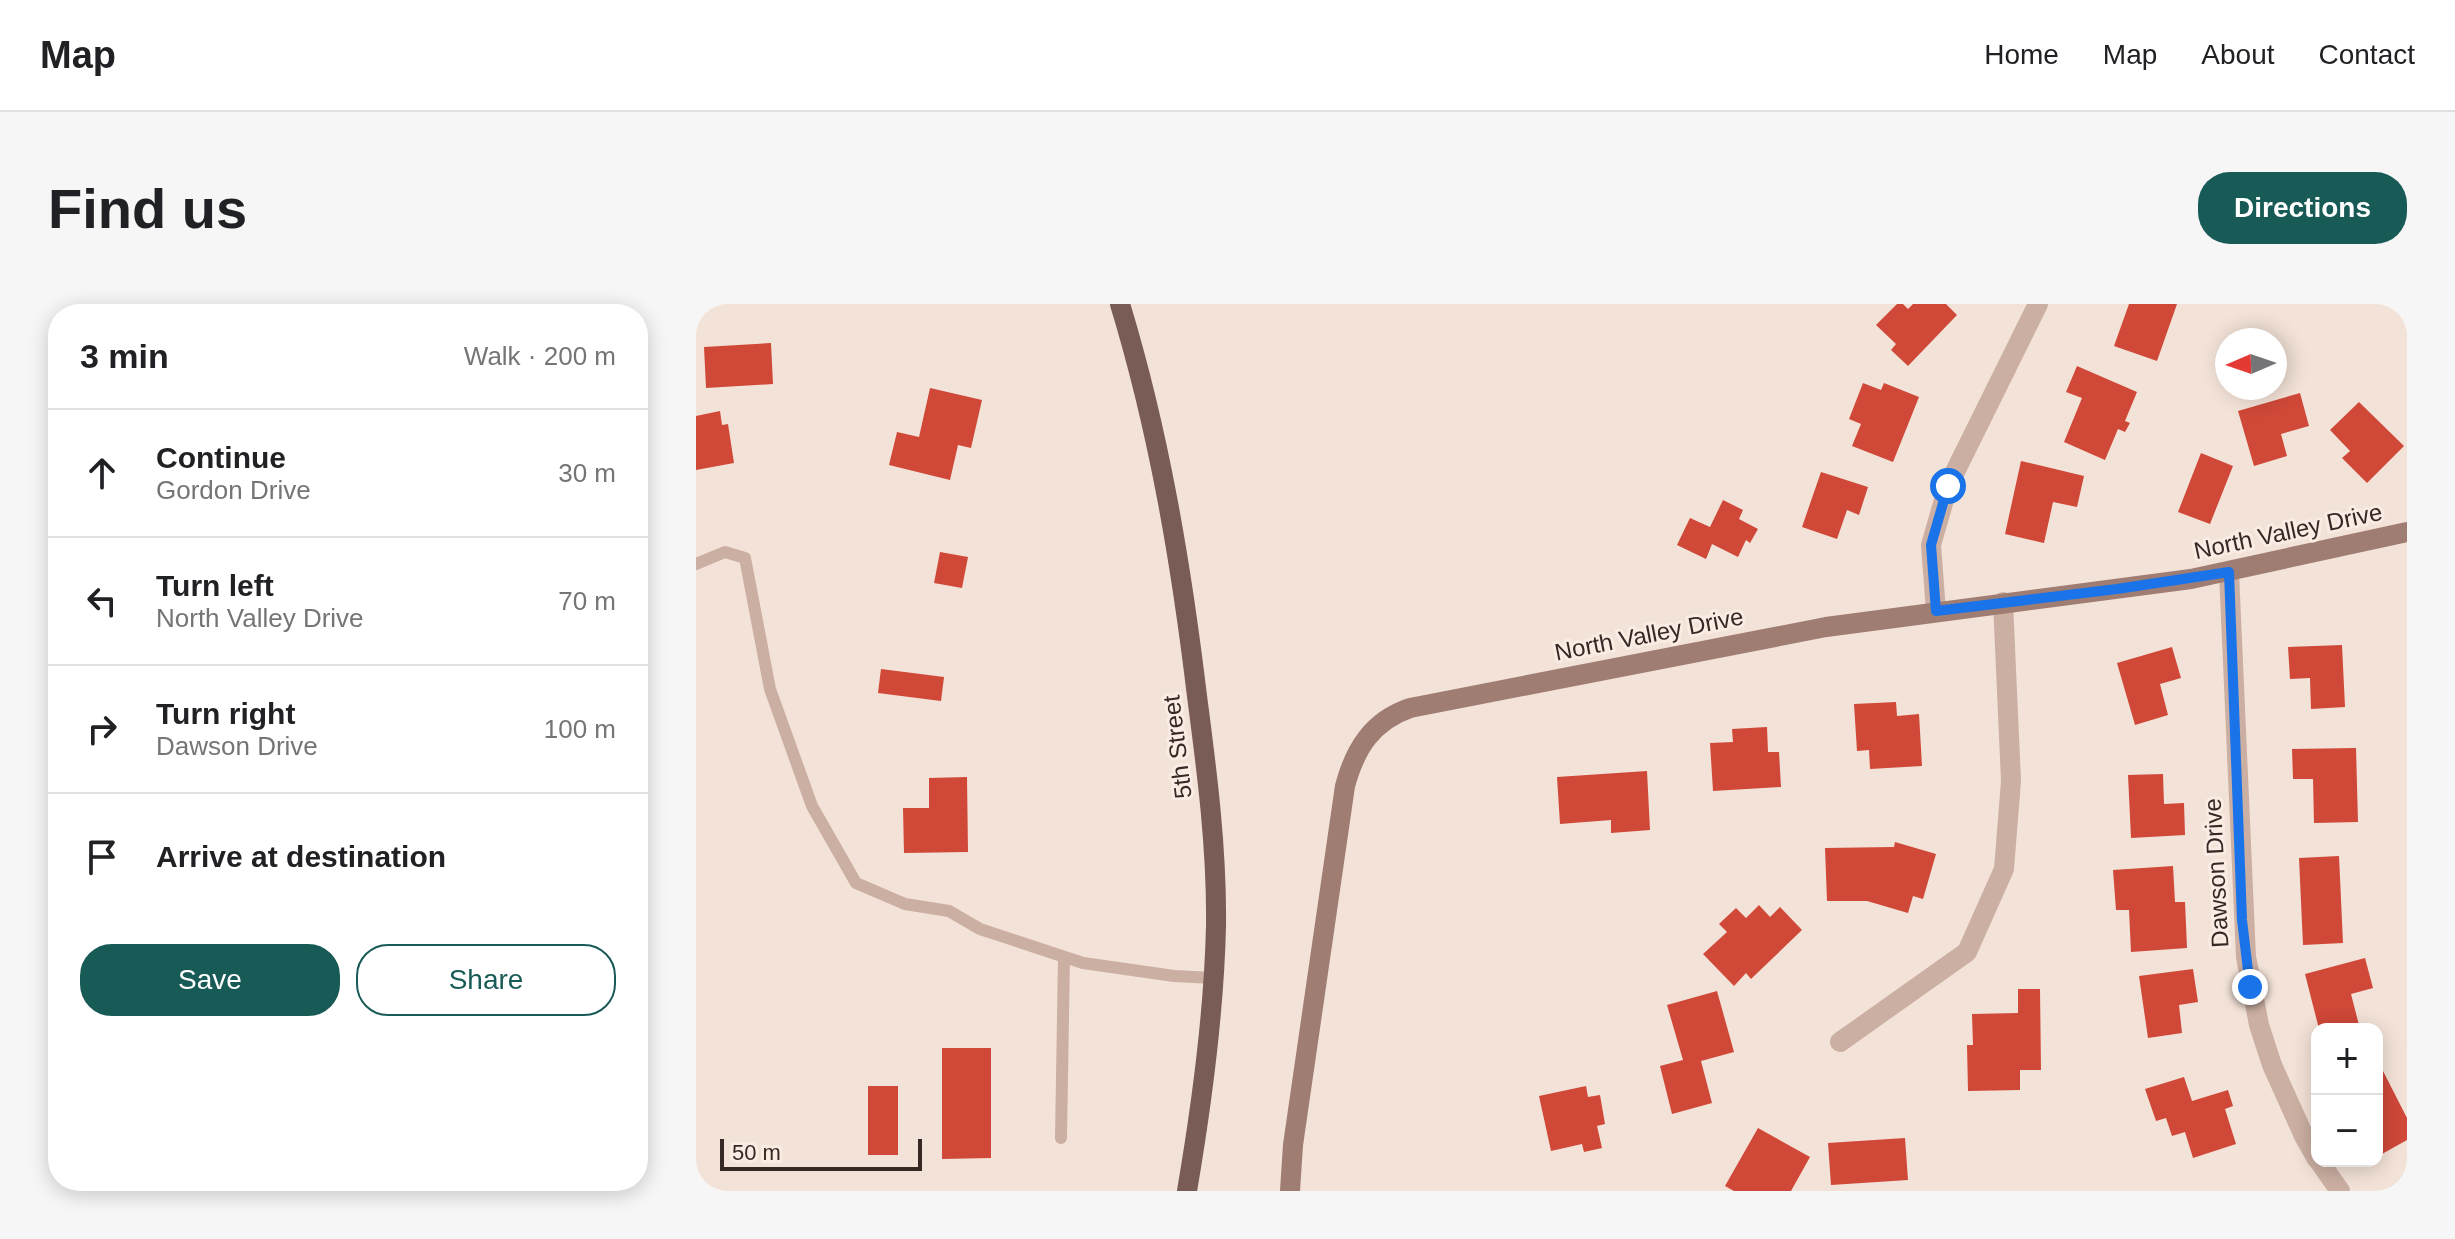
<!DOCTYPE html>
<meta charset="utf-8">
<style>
body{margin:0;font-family:Arial,sans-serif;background:#f6f6f6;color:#202124}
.controls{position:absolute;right:24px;bottom:24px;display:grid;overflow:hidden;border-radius:16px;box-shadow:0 4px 20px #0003}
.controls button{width:72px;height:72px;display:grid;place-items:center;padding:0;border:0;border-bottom:2px solid #e0e0e0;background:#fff;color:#202124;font:40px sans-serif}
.compass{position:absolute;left:1519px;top:24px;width:72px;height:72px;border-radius:50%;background:#fff;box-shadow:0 4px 20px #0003;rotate:268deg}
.scale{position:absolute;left:24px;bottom:20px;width:202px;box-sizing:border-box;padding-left:8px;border:4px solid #352825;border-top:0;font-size:22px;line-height:28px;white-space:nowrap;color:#352825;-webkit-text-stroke:6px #faece3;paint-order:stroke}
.stop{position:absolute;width:24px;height:24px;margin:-18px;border:6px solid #1a73e8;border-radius:50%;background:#fff}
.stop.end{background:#1a73e8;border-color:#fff;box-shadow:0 2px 8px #0008}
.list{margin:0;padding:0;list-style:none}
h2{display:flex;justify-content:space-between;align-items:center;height:104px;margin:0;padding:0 32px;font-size:34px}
h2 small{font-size:26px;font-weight:400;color:#757577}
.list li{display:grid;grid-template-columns:52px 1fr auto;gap:24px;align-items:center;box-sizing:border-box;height:128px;padding:0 32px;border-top:2px solid #e0e0e0}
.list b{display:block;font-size:30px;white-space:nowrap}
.list p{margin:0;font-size:26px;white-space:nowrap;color:#757577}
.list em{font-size:26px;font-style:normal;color:#757577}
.actions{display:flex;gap:16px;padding:24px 32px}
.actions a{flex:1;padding:18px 0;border:2px solid #185a55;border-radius:32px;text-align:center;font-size:28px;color:#185a55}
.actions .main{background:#185a55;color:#fff}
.icon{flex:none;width:44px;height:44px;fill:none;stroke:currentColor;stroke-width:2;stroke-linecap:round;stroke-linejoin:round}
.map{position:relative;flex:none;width:1711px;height:887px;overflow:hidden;border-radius:32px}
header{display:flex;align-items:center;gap:48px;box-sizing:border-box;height:112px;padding:0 40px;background:#fff;border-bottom:2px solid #e0e0e0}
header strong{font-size:38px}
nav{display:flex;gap:44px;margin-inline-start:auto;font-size:28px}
.intro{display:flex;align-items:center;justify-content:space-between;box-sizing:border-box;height:192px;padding:0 48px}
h1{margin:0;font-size:56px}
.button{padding:20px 36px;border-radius:32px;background:#185a55;color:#fff;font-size:28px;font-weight:700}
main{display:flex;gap:48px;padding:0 48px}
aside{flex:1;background:#fff;border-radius:32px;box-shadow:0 4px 20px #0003}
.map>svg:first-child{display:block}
</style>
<header>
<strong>Map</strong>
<nav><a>Home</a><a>Map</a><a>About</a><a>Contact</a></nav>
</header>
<div class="intro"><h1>Find us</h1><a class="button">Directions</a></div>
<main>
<aside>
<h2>3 min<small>Walk · 200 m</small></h2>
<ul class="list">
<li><svg class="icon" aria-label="ahead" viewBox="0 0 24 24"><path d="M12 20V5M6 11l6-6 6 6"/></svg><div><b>Continue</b><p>Gordon Drive</p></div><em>30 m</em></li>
<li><svg class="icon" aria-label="left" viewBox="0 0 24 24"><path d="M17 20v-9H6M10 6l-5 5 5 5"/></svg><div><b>Turn left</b><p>North Valley Drive</p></div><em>70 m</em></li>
<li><svg class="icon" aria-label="right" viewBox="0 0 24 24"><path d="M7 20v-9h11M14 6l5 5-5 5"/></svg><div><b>Turn right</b><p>Dawson Drive</p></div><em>100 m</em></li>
<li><svg class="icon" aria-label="arrive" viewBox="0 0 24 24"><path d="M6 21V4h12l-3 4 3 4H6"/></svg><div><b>Arrive at destination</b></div></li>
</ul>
<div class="actions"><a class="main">Save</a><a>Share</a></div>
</aside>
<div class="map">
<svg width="1711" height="887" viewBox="0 0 1711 887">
<rect width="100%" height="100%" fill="#f3e2d7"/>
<path fill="#cf4838" d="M1201,0H1207L1212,5L1217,0H1250L1261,11L1212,62L1195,46L1200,40L1180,21Z
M1433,0H1481L1461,57L1418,42Z
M75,39L77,80L10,84L8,43Z
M1381,62L1441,88L1429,117L1434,119L1429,128L1422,125L1409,156L1368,138L1386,94L1370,88Z
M1167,79L1185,86L1188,79L1223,93L1197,158L1156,142L1165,120L1153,115Z
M234,84L286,96L275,144L262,141L254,176L193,161L201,128L223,133Z
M1604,89L1613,122L1585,130L1591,152L1558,162L1542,107Z
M1663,98L1708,142L1671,179L1646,154L1654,147L1634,126Z
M24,107L26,121L32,120L38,159L0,166V112Z
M1505,149L1537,162L1514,220L1482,208Z
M1325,157L1388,172L1381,203L1357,198L1348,239L1309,230Z
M1125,168L1172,183L1163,211L1151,206L1141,235L1106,223Z
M1027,196L1047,206L1043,215L1062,225L1054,239L1050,236L1042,253L1016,240L1010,255L981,241L994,214L1014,223Z
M244,248L272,253L266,284L238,279Z
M1646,341L1649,403L1615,405L1614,374L1594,375L1592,343Z
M1476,343L1485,374L1464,380L1472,411L1439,421L1421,359Z
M185,365L248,373L245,397L182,389Z
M1200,398L1201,412L1223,410L1226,462L1174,465L1173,446L1161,447L1158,400Z
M1071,423L1072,448H1083L1085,483L1017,487L1014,439L1037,438L1036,425Z
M1660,444L1662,518L1618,519L1617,475H1597L1596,445Z
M951,467L954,526L915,529V516L864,520L861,473Z
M1467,470L1468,500L1488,499L1489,531L1435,534L1432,471Z
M271,473L272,548L208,549L207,504H233V474Z
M1199,538L1240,550L1227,595L1217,592L1212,609L1171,597H1131L1129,544L1198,543Z
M1643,552L1647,639L1607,641L1603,554Z
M1477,562L1479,598H1489L1491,644L1435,648L1433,606H1420L1417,566Z
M1063,601L1074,613L1084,603L1106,626L1055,675L1050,669L1038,682L1007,650L1031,628L1023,620L1040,604L1050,614Z
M1669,654L1677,684L1655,690L1664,725H1623L1609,670Z
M1497,665L1502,698L1483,701L1486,729L1452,734L1443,672Z
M1322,685H1344L1345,766H1324V786L1272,787L1271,741H1277L1276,710L1322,709Z
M1021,687L1038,748L1005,757L1016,799L976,810L964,762L987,756L971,701Z
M246,744H295V854L246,855Z
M1687,767L1711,814V836L1686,850L1681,840V770Z
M1488,773L1496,797L1532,786L1537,802L1529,805L1540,840L1497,854L1489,828L1476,832L1470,814L1460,817L1449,785Z
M172,782H202V851H172Z
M890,782L892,793L904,791L909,820L901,822L906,844L888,848L886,840L855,847L843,792Z
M1062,824L1114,853L1095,887H1038L1029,882Z
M1209,834L1212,876L1135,881L1132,839Z"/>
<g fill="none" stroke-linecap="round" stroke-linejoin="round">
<path stroke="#cbafa2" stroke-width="12" d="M0,260L29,248L49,254L74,385L116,502L160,579L209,600L253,607L284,625L387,659L478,672L518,674
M365,834L368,653"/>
<path stroke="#cbafa2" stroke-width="20" d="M1533,268L1550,653L1563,721L1576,761L1608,832L1621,855
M1240,307L1235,241L1252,182L1342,0
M1144,738L1271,648L1308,565L1315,477L1307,298
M1623,857L1644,887"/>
<path stroke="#9f7d73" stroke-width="20" d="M594,887L597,841L649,482C659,445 676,417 714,404L1130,323L1495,275L1711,228"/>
<path stroke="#795c55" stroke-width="20" d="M424,0C463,128 485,259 501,392C511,468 521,545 520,622C518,711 506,799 491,887"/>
</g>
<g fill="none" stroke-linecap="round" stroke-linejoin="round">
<path stroke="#1a73e8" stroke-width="10" d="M1252,182L1235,241L1240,307L1421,285L1533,268L1546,616L1554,683"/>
</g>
<g text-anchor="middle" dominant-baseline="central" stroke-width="6" stroke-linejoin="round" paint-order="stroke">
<g font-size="24" fill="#352825" stroke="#faece3">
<text transform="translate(1592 227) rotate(-12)">North Valley Drive</text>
<text transform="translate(953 330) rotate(-11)">North Valley Drive</text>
<text transform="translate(481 443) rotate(-97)">5th Street</text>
<text transform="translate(1520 569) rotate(-93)">Dawson Drive</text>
</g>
</g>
</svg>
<div class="controls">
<button>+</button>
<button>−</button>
</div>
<svg class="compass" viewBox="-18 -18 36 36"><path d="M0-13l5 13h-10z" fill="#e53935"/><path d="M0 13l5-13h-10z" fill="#757577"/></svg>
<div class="scale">50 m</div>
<div class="stop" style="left:1252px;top:182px"></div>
<div class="stop end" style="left:1554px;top:683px"></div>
</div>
</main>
